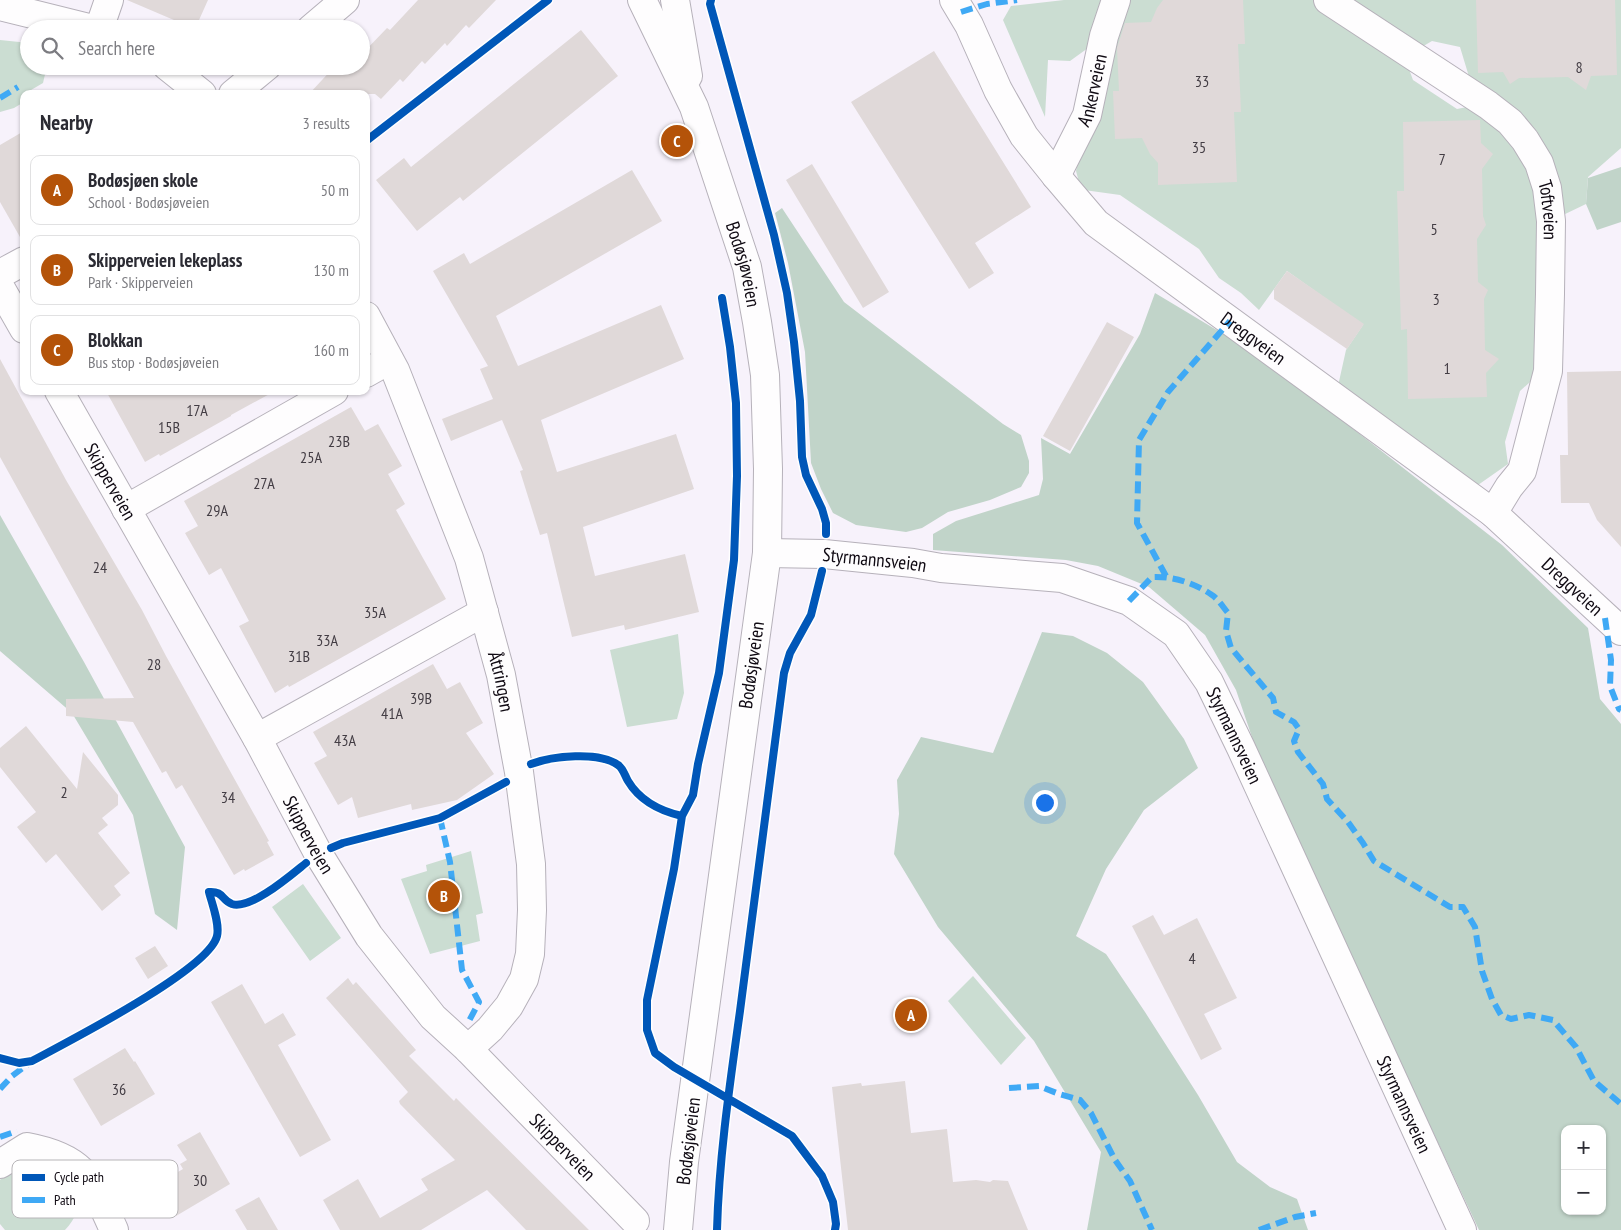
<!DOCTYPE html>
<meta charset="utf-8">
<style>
body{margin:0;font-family:"PT Sans Narrow",sans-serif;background:#f7f7f7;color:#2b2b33}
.controls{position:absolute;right:15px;bottom:15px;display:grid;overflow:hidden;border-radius:10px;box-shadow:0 1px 4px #0004}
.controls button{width:45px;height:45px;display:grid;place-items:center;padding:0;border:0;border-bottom:1px solid #e1e1e2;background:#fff;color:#2b2b33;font:25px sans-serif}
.you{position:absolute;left:1044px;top:802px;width:18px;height:18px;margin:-12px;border:4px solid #fff;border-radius:50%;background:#1a73e8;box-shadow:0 0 0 8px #1a73e833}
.badge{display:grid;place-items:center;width:32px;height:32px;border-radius:50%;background:#b45309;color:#fff;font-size:16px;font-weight:700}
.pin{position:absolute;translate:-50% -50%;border:2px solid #fff;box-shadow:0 1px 5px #0006}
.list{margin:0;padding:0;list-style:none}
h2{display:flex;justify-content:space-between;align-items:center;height:65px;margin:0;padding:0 20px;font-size:21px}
h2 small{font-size:16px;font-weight:400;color:#7c7c81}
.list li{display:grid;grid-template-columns:32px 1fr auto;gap:15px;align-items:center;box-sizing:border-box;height:70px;margin:0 10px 10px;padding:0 10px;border:1px solid #e1e1e2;border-radius:10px}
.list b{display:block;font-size:19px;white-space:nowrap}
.list p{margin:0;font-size:16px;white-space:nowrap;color:#7c7c81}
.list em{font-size:16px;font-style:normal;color:#7c7c81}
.icon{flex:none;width:28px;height:28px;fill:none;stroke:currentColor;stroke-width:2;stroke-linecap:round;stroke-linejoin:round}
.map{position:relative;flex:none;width:1621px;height:1230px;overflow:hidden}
.search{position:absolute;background:#fff;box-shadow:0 1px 4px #0004;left:20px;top:20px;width:350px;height:55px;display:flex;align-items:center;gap:12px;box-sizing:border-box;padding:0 18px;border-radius:28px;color:#7c7c81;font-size:19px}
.panel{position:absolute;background:#fff;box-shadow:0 1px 4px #0004;left:20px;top:90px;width:350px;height:305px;border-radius:10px}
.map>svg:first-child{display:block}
</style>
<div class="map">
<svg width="1621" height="1230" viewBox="0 0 1621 1230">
<rect width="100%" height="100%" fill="#f7f2fb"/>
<path fill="#cbddd2" d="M1064,0H1103L1088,48L1070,61L1048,60L1045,117L1003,20L1011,6Z
M1128,0H1314L1406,61L1413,80L1457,109L1477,105L1499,122L1536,182L1540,373L1520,391L1505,442L1508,464L1478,485L1338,386L1346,350L1363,325L1287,271L1259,310L1241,293L1219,278L1199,249L1120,195L1084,190L1080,186L1076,171L1080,149L1102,108L1108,84L1110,66V42Z
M1350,0H1621V148L1588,177L1586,204L1561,216L1538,139L1509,103L1483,86L1470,80L1460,47L1432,41L1415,51Z
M0,40L29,43V66H47L43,83L31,90L30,94H24V102L14,108L0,112Z
M678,634L684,693L677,719L627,727L610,650Z
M471,851L483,913L476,915L480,941L430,954L401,879L427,871L426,865Z
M303,884L341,938L310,961L272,907Z
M973,976L1026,1038L1001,1065L948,1001Z
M34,1160L59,1172L80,1190C80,1206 76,1219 65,1230H5L0,1224V1180C11,1168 18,1164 34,1160Z"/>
<path fill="#c1d4c9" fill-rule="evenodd" d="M1621,167V222L1597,230L1586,204L1588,178Z
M782,208L844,302L1003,424L1021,435L1029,461V473L1021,487L990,500L948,512L922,528L906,532L856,525L833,513L821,489L811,463L805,352L788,263L775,213Z
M1155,293L1230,338L1302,389L1502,545L1588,628L1600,699L1621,724V1230H1479L1354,964L1257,752L1236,690L1205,635L1149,587L1098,566L1066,560L933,550V534L956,521L1039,495L1043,479L1041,438L1070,454L1140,334ZM1565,1129H1602V1211H1565Z
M0,515L84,662L185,847L177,930L155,914L133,815L72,713L0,651Z
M1042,632L1073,636L1107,653L1143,682L1184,739L1198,768L1144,810L1106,869L1076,936L1106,954L1145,1012L1198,1095L1237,1162L1270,1187L1297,1199L1308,1230H1087L1101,1152L1034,1041L938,927L894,854L899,814L897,780L921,737L993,753Z"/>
<path fill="#e0d9d9" d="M127,0H208L195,29Z
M418,0H496L469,28L466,25L447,46L445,43L425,64L422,61L403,82L400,79L381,99L375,94H309L335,66H361V55L387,28L390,30Z
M1163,0H1243L1245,44H1238L1241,112H1234L1237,182L1158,185V163L1150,154L1142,138L1115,139L1113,91H1119L1117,48L1125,23L1151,22L1157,8Z
M1476,0H1615L1617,75L1591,76L1586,90L1568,77L1519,78L1510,84L1503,72L1478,73Z
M581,30L618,76L463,201L460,197L417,231L376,180L404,158L411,167Z
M934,51L1031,207L975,243L994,273L969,289L851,102Z
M1480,120L1481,143L1493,154L1482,169L1483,216L1486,225L1477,239L1478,282L1488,290L1484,299L1485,350L1499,359L1486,373L1487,397L1408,399L1407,329L1401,330L1397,191H1404L1403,122Z
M24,131V244L0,202V145Z
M812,164L889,292L863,308L786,180Z
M632,170L662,221L496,316L518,366L661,305L684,359L541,420L557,472L676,434L694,489L583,527L595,576L685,554L699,612L625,630L624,625L572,637L547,533L540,535L520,471L523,470L502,420L451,441L442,419L493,399L480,369L488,366L433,271L464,253L470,264Z
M1287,271L1364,324L1347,349L1274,299V289Z
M1107,322L1134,337L1070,451L1043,436Z
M0,359L66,480L142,610L166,656L269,841L267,842L274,855L245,871L244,869L234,875L182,785L176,789L166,771L162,773L133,722L66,716V699L134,698L0,457Z
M1621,371V547L1597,520L1589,503H1561L1560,455H1568L1567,372Z
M106,391H275L231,415V416L160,456L159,454L145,462Z
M351,407L365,431L378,424L402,466L388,474L405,504L396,510L446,599L289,687L288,685L275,693L239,626L249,621L221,568L209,575L185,533L198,526L184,501Z
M433,664L447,689L460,682L483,723L466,733L494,774L457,800L412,810L411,804L358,818L352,797L338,805L314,763L327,756L313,732Z
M26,726L77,789L83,752L118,795V805L102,818L108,825L98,833L130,873L114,886L121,895L102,911L56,854L46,863L17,827L36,812L0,767V748Z
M1153,915L1164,935L1197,918L1237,998L1204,1014L1222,1049L1201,1060L1132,926Z
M155,946L168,966L148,979L135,958Z
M348,978L353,985L356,982L416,1050L409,1056L454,1101L456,1098L589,1230H526L487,1190L421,1230H340L323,1200L358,1179L380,1218L428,1190L421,1179L455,1160L400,1104L399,1101L408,1092L326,998Z
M242,984L265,1024L283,1013L296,1035L278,1045L331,1140L300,1157L211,1002Z
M125,1048L134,1062L135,1061L155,1094L101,1126L73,1079Z
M905,1081L911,1133L947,1129L953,1182L976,1180L990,1182L993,1180L1008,1181L1028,1230H848L832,1087L861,1083L862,1086Z
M200,1132L230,1184L176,1216L157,1184L183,1169L180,1164L187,1160L177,1145Z
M259,1197L278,1230H247L235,1210Z"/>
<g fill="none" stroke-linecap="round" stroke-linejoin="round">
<g stroke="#b6b1ba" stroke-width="30">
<g id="minor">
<path id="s1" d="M954,0L969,25L998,90L1024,136L1056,176L1096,223L1493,513L1621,631"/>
<path id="s2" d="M1328,0L1488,105L1510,122L1525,140L1539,163L1547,188L1551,221L1550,294L1548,371L1522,471L1509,487L1493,513"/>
<path d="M0,6L93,29"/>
<path d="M99,29L109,0"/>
<path d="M311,29L345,0"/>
<path d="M167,66L202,94"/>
<path d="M233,94L267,66"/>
<path id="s3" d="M1056,176L1087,115L1104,36L1116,0"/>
<path d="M0,274L24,261"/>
<path d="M0,287L24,329"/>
<path id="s4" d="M366,316L395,370L469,558L501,675L519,772L531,864L532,910L530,954L524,979L509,1006L490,1029L468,1049"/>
<path d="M366,373L389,360"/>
<path id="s5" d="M59,391L257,738L319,855L369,936L433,1017L468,1049L635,1221"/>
<path d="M126,509L334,391"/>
<path id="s6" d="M767,553L824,554L913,563L941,568L1062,578L1129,601L1176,634L1209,682L1241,748L1462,1230"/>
<path d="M257,738L484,612"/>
<path d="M0,1164L27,1147C86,1158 91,1180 114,1230"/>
</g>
</g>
<g stroke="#b6b1ba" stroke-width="30">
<g id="tertiary">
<path id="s7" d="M642,0L694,107L747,267L757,322L765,375L768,469L767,553L684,1162L678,1230"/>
<path d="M675,0L688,76"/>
</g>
</g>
<use href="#minor" stroke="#fefdfe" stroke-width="28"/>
<use href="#tertiary" stroke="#fefdfe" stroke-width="28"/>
<path stroke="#3fa9f5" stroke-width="6" stroke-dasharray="12 6" stroke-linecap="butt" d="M961,12L987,4L1017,0
M0,98L18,87
M1166,576L1137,523L1139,440L1168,392L1230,321
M1129,601L1152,577C1172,576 1195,583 1212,595C1218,599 1223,607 1228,613L1226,631L1231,648L1273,698L1276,712L1294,722L1299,729L1294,741L1298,752L1323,784L1327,799L1348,822L1363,843L1374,861L1450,907H1463L1475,927L1482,971L1492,999L1501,1015L1511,1019L1529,1015L1553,1020L1576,1047L1594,1081L1621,1104
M1605,618L1611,660L1610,686L1619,709L1621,710
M440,818L450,862L462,970L479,1002L469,1021
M1009,1088L1039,1086L1059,1094L1080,1100L1091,1113L1115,1160L1130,1181L1152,1230
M0,1089L12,1076L28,1064
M0,1137L17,1131
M1259,1230L1295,1217L1316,1213"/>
<g stroke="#fff" stroke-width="11">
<path id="cycleway" d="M711,0L710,4L774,235L787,293L794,342L800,401L802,457L806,475L822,509L826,523V534
M366,141L548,0
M531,764C552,756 599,751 618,765C623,768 625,776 628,781C640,801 660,811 682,816L674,869L647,1000V1030L655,1053L674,1067L792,1136L822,1176L833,1202L836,1224L835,1230
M682,816L693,795L698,764L719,673L734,560L737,476L736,403L730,347L722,298
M331,848L343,843L440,818L506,782
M0,1058L19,1063L32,1061C67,1042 209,970 217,936C220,924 212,904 209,892C224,891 221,900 232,904C251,910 291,875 306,863
M717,1230C719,1157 730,1083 740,1011C754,898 770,786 784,673L790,653L811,615L822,571"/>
</g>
<use href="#cycleway" stroke="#0057b8" stroke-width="8"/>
</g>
<g text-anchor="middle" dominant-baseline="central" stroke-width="4" stroke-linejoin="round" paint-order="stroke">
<g font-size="16" fill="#433d44">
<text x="1579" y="67">8</text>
<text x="1202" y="81">33</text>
<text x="1199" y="147">35</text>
<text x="1442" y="159">7</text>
<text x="1434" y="229">5</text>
<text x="1436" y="299">3</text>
<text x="1447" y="368">1</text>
<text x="197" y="410">17A</text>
<text x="169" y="427">15B</text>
<text x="339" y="441">23B</text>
<text x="311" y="457">25A</text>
<text x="264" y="483">27A</text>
<text x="217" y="510">29A</text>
<text x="100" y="567">24</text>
<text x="375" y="612">35A</text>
<text x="327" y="640">33A</text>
<text x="299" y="656">31B</text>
<text x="154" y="664">28</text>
<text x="421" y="698">39B</text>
<text x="392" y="713">41A</text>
<text x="345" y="740">43A</text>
<text x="64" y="792">2</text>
<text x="228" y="797">34</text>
<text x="1192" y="958">4</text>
<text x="119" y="1089">36</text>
<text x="200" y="1180">30</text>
</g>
<g font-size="19" fill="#0f0912" stroke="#fff">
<text stroke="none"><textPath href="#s3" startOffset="94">Ankerveien</textPath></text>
<text stroke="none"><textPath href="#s2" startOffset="318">Toftveien</textPath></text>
<text stroke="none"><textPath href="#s7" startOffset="284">Bodøsjøveien</textPath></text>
<text stroke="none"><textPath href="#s1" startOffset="461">Dreggveien</textPath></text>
<text stroke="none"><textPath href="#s5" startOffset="104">Skipperveien</textPath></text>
<text stroke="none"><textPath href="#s6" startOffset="108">Styrmannsveien</textPath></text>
<text stroke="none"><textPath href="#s1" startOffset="866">Dreggveien</textPath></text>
<text transform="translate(751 665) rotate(-82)">Bodøsjøveien</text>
<text stroke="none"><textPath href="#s4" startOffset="391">Åttringen</textPath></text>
<text stroke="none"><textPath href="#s6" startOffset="542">Styrmannsveien</textPath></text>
<text stroke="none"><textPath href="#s5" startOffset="509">Skipperveien</textPath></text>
<text stroke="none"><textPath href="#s6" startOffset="948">Styrmannsveien</textPath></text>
<text transform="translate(688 1141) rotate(-83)">Bodøsjøveien</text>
<text stroke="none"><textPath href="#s5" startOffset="914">Skipperveien</textPath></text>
</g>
</g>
<rect x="12" y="1160" width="166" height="58" rx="8" fill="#fff" stroke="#b7b5b8" stroke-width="1"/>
<rect x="22" y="1174" width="23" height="7" fill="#0057b8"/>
<rect x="22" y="1197" width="23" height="6" fill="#3fa9f5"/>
<g font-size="14" fill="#0f0912">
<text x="54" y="1182">Cycle path</text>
<text x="54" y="1205">Path</text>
</g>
</svg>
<div class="controls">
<button>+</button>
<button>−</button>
</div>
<div class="you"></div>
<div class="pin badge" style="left:911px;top:1015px">A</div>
<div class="pin badge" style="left:444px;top:896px">B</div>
<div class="pin badge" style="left:677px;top:141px">C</div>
<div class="search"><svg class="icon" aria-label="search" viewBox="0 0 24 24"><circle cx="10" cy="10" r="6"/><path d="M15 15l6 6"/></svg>Search here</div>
<section class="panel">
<h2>Nearby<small>3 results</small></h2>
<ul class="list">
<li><span class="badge">A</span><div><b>Bodøsjøen skole</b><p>School · Bodøsjøveien</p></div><em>50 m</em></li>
<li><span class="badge">B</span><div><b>Skipperveien lekeplass</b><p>Park · Skipperveien</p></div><em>130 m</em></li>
<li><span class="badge">C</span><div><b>Blokkan</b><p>Bus stop · Bodøsjøveien</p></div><em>160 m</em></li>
</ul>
</section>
</div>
